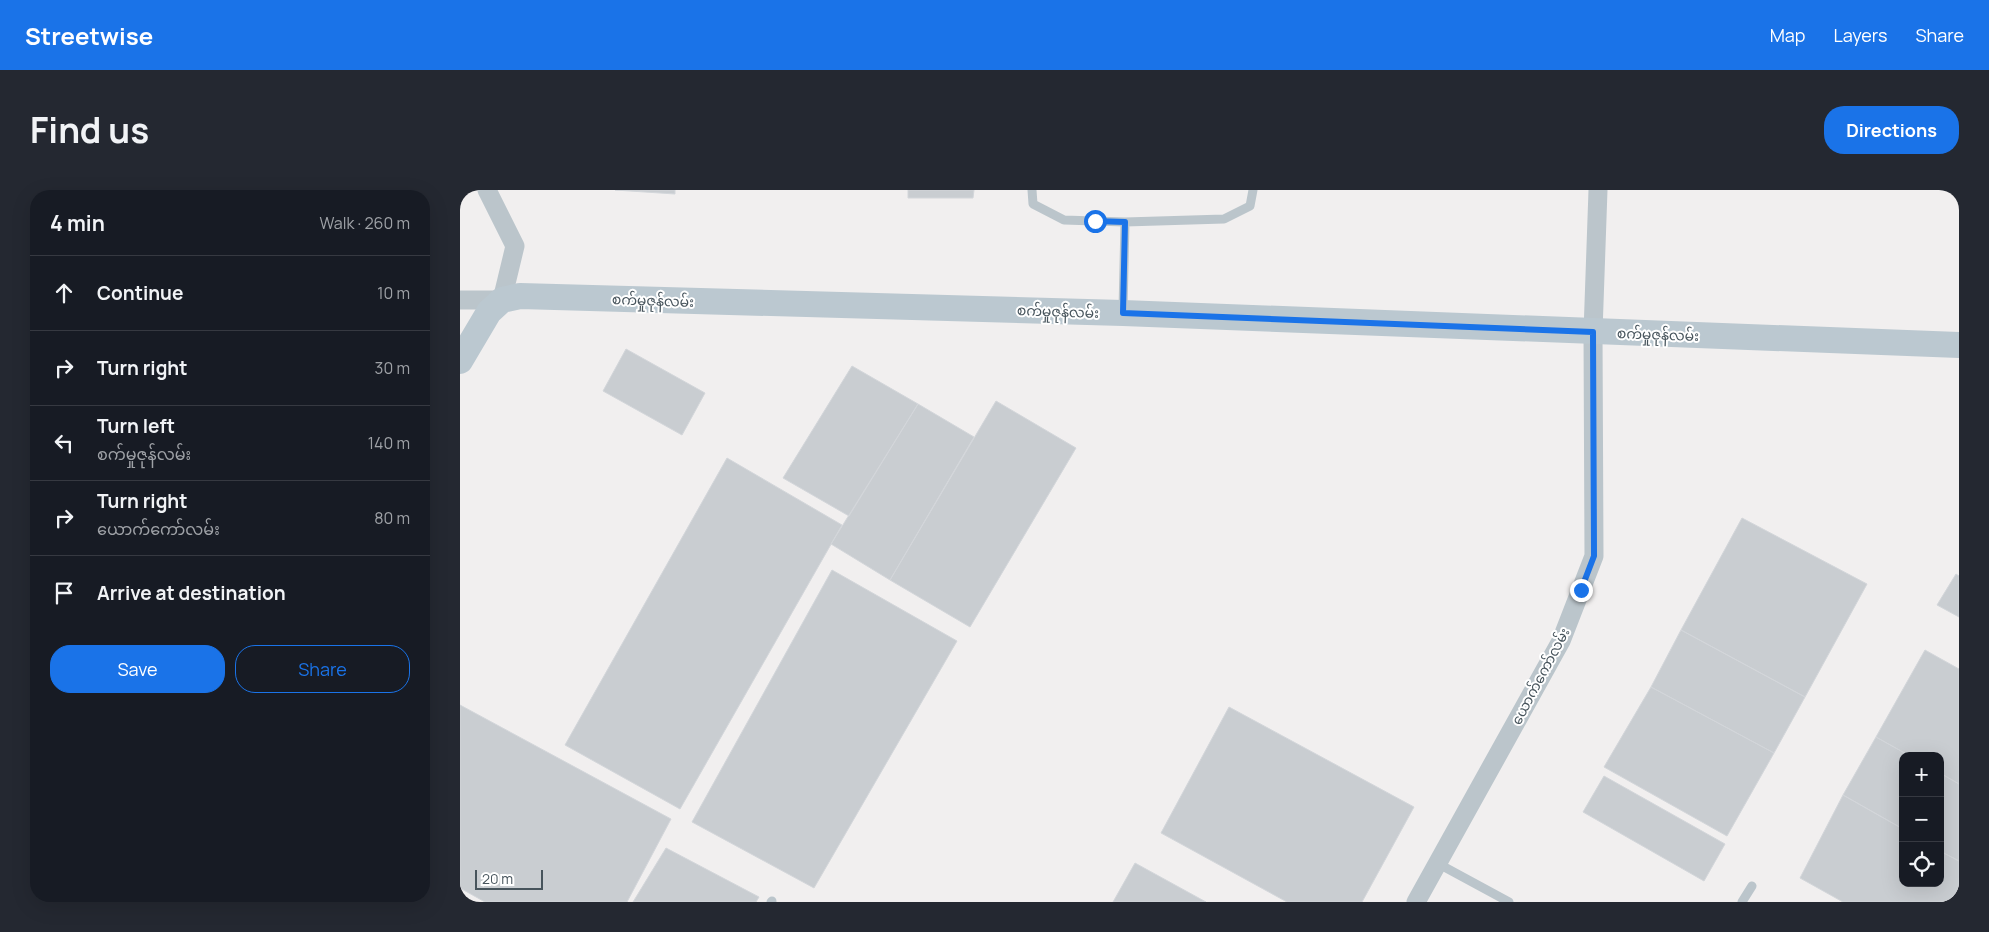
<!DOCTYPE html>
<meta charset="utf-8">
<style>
body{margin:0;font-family:Manrope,"Noto Sans Myanmar",sans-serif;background:#242831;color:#f1f3f6}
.controls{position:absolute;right:15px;bottom:15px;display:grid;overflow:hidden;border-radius:10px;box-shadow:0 5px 20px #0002}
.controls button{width:45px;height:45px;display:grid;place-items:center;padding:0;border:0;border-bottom:1px solid #363941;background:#171b24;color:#f1f3f6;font:25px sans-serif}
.scale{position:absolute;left:15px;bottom:12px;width:68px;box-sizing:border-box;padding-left:5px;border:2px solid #47545c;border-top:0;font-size:14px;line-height:18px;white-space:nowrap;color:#47545c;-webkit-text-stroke:4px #fff;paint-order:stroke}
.stop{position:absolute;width:15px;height:15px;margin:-11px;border:4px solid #1a73e8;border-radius:50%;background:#fff}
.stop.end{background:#1a73e8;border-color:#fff;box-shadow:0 1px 5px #0008}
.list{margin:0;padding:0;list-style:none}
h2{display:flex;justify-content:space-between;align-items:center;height:65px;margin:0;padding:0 20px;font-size:21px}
h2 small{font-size:16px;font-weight:400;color:#9ea1a6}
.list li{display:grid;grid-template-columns:32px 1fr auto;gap:15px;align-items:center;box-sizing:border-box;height:75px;padding:0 20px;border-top:1px solid #363941}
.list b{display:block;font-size:19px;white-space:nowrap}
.list p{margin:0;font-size:16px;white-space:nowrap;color:#9ea1a6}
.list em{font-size:16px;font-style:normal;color:#9ea1a6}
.actions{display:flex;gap:10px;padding:15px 20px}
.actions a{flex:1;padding:11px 0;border:1px solid #1a73e8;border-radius:20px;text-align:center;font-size:18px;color:#1a73e8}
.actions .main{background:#1a73e8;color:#fff}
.icon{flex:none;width:28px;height:28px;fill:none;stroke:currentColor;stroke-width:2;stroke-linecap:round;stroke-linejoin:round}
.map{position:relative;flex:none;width:1499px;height:712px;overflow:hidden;border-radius:20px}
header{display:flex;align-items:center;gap:30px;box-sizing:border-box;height:70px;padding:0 25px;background:#1a73e8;color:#fff}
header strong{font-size:24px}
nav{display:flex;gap:28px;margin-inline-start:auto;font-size:18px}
.intro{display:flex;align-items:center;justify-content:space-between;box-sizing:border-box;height:120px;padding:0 30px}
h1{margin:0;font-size:35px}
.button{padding:12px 22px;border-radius:20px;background:#1a73e8;color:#fff;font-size:18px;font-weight:700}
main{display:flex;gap:30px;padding:0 30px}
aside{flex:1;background:#171b24;border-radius:20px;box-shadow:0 5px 20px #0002}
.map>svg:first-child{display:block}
</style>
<header>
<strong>Streetwise</strong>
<nav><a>Map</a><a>Layers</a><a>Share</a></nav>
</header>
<div class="intro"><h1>Find us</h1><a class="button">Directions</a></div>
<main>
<aside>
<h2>4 min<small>Walk · 260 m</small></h2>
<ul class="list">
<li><svg class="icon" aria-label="ahead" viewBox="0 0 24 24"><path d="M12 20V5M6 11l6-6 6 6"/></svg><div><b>Continue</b></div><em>10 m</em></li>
<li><svg class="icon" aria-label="right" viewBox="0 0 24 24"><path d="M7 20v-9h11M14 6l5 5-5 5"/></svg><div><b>Turn right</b></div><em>30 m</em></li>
<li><svg class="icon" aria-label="left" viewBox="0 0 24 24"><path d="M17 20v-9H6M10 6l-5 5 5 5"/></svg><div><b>Turn left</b><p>စက်မှုဇုန်လမ်း</p></div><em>140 m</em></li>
<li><svg class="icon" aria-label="right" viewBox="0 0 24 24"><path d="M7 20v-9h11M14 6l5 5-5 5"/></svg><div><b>Turn right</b><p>ယောက်ကော်လမ်း</p></div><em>80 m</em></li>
<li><svg class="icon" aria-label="arrive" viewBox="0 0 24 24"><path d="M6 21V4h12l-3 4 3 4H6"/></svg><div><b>Arrive at destination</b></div></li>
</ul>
<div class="actions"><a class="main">Save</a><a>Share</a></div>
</aside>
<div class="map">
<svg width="1499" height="712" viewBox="0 0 1499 712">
<rect width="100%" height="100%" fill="#f1efef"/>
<path fill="#c9cdd1" stroke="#d3d6da" d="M155,0H215V4Z
M448,0H514L513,8H448Z
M166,159L245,203L222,245L143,201Z
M392,176L458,214L389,326L323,288Z
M536,211L616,258L510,437L430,390Z
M458,214L514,247L430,390L371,354Z
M267,268L382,335L220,619L105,555Z
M1282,328L1407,394L1345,507L1221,440Z
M372,380L497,451L354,698L232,632Z
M1496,384L1499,386V427L1477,415Z
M1221,440L1345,507L1314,563L1191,497Z
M1465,460L1499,479V594L1480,583V566H1450L1416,547Z
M1191,497L1314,563L1267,646L1144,577Z
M0,515L211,629L167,712H25L0,698Z
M769,517L954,617L902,712H827L701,643Z
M1416,547L1450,566H1443V639L1383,605Z
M1480,583L1499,594V671L1480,661Z
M1144,586L1265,654L1244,691L1123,622Z
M1383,605L1443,639V693H1480V661L1499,671V704L1494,712H1383L1340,688Z
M206,658L299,707L296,712H173Z
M675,673L746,712H653Z"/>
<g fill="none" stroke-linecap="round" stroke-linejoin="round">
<path stroke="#bbc5cb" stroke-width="9" d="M572,0L573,14L604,30L665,32L663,120
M665,32L764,29L790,16L793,0
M977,673L1049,712
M311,712L312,711
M1282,712L1292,696"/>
<path stroke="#bbc5cb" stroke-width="19" d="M0,110H42L55,56L27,0
M956,712L1101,451L1134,366L1133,142L1138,0"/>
<path stroke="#bbc8d0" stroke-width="26" d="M0,171L29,122L42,110L60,106L663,123L1499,155"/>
</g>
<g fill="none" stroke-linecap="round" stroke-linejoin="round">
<path stroke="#1a73e8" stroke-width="6" d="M635,31L665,32L663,123L1133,142L1134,366L1121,400"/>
</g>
<g text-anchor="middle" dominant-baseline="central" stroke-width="4" stroke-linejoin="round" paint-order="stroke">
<g font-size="14" fill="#47545c" stroke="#fff">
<text transform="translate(193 110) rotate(2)">စက်မှုဇုန်လမ်း</text>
<text transform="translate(598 121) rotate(2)">စက်မှုဇုန်လမ်း</text>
<text transform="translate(1198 144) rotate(2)">စက်မှုဇုန်လမ်း</text>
<text transform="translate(1080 486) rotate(-62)">ယောက်ကော်လမ်း</text>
</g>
</g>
</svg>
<div class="controls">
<button>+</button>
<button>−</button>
<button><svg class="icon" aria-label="locate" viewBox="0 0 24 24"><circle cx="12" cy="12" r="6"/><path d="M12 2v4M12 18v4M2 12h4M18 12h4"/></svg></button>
</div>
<div class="scale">20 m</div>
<div class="stop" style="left:635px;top:31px"></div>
<div class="stop end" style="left:1121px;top:400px"></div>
</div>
</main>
